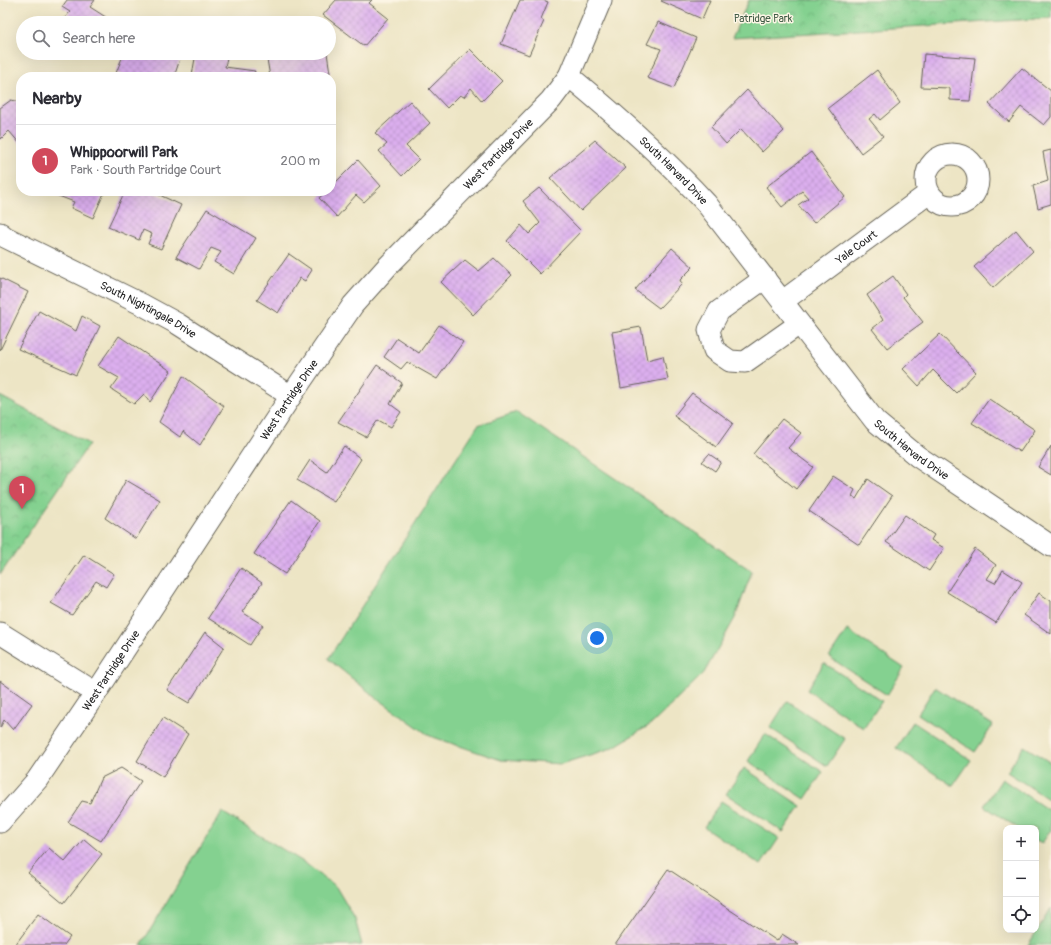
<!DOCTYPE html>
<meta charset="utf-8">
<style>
body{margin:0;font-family:Pangolin,sans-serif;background:#f7f7f7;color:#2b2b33}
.controls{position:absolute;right:12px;bottom:12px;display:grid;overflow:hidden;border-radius:8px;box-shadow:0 4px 16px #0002}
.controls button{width:36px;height:36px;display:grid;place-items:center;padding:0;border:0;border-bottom:1px solid #e1e1e2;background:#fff;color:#2b2b33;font:20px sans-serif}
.you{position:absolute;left:597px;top:638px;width:14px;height:14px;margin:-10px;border:3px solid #fff;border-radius:50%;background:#1a73e8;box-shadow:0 0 0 6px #1a73e833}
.badge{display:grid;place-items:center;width:26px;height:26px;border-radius:50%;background:#d1495b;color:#fff;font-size:13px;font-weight:700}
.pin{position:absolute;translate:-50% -33px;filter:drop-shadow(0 1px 2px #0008)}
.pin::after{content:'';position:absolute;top:21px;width:14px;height:12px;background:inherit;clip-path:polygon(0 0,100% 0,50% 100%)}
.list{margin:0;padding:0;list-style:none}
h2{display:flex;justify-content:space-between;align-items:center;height:52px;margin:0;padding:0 16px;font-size:17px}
h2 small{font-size:13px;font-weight:400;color:#7c7c81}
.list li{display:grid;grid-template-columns:26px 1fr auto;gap:12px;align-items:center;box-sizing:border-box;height:72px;padding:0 16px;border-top:1px solid #e1e1e2}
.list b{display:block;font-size:15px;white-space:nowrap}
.list p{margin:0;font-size:13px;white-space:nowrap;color:#7c7c81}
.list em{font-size:13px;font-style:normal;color:#7c7c81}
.icon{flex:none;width:22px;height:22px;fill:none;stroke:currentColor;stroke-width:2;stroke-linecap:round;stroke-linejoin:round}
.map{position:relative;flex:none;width:1051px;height:945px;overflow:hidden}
.search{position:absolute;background:#fff;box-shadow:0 4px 16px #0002;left:16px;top:16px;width:320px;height:44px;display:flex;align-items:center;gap:10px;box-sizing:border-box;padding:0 14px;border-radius:22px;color:#7c7c81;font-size:15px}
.panel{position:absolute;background:#fff;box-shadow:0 4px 16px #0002;left:16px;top:72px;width:320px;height:124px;border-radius:16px}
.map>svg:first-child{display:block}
</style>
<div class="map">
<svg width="1051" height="945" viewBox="0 0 1051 945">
<defs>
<pattern id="park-crowns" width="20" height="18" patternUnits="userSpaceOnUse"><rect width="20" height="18" fill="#84d190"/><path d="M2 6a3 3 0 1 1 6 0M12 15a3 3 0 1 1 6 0" fill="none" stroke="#71b37c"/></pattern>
<pattern id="building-cross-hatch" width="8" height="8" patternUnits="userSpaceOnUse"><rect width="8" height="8" fill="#dcafee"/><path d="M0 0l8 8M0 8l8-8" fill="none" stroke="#bc96cc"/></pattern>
</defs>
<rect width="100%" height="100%" fill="#fcf5e5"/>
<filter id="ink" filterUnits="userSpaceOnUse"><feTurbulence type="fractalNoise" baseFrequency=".025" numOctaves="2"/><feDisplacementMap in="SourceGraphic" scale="8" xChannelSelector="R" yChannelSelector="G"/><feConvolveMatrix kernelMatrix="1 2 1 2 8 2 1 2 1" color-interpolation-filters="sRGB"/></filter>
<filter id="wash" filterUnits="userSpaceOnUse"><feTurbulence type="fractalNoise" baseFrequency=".012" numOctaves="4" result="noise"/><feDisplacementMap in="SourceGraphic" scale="16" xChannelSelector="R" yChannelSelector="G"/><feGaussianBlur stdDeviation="0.9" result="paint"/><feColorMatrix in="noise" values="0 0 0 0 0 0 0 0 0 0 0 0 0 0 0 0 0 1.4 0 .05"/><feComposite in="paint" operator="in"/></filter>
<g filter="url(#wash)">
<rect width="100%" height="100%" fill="#ede5c5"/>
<path fill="#84d190" stroke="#507656" d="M517,412L752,571L735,618L704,673L653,723L612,748L561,764L501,760L430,736L374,696L328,659L478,425Z
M847,630L904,668L887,695L829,657Z
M824,663L882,701L864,728L807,690Z
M935,687L993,725L975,752L918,714Z
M787,701L845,739L827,766L770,728Z
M913,722L971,760L953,786L896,748Z
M765,734L823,772L805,799L748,761Z
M1024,746L1051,763V801L1007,772Z
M744,768L801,806L783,832L726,794Z
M1002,779L1051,812V830L1042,843L1036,840V828H1018L984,806Z
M721,801L779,838L761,865L704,827Z
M222,812L305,863L336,887L355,919L362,945H141Z
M1051,908V945H1028Z"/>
<path fill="url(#park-crowns)" stroke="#507656" d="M749,0H1051V18L732,38Z
M0,396L89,444L0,575Z"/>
<g id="blocks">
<path fill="url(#building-cross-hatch)" d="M67,0H95L90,7L115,23H62L61,22L70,12L62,7Z
M336,0H372L369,3L388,18L364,46L323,15Z
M520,0H543L548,2L541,19L544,21L529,55L501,44Z
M662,0H710L702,19L661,1Z
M658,22L696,38L674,88L647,78L661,49L647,44Z
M470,49L502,81L482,101L471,88L464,97L460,95L447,108L429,89Z
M124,53H182L174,77H130L116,73Z
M196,53H228L225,67L255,71L253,77H201L192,75Z
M266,53H289V56L307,53H327L330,73L308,77H270Z
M924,54L975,58L970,101L950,100V88L921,87Z
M1022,68L1051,91V117L1044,125L1021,107L1009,122L989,104Z
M877,70L900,103L880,120L875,114L869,119L883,136L861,153L828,108Z
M747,90L784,131L762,152L741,129L726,144L711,127Z
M11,100L21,102V145L9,131L0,140V108Z
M410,101L430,123L406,146L419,159L402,176L379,151L387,144L375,133Z
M595,140L626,168L581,211L550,178Z
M1051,150V204L1038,208L1033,186L1048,181L1043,152Z
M811,152L845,197L814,223L798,205L808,198L802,191L782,207L766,187Z
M358,160L381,186L364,202L356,195L337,217L319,198L327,191H331V187Z
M539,188L581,231L540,274L507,241L521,225L529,234L540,223L523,201Z
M46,191H105L93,218L71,208L74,202Z
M125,191H151L181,205L161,249L148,244L152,234L143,230L139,240L108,227Z
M207,209L256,238L234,274L214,262L221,252L211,248L199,269L176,257Z
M1016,230L1033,251L993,288L974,267Z
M672,248L693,267L680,280L682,284L659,308L635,290Z
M289,254L312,270L305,281L300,278L278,313L257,300Z
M494,258L512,275L473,315L441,282L465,260L479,271Z
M893,276L906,294L903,297L923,322L887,348L872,329L883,320L867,295Z
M0,278L28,292L0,350Z
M39,311L76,331L82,316L100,326L76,375L18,349Z
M439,325L463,342L437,379L407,362L401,369L384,357L397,338L419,353Z
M641,327L647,360L663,356L668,379L621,388L612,332Z
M940,334L976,372L956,393L933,370L919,386L903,369Z
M119,336L171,371L150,402L144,394L134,404L111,389L119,378L98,366Z
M377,365L402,383L390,404L401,412L391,427L378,420L366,437L338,422Z
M183,376L224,406L200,445L183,431L180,437L159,422Z
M692,393L733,423L716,447L674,416Z
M989,399L1035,430L1020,452L972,423Z
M782,419L801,433L788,448L813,467L796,489L753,454Z
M344,446L361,459L334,502L297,480L310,460L327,472Z
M1051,446V475L1038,467Z
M709,454L721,462L715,471L702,462Z
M833,476L855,490L852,496L856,499L868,479L892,496L859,545L809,511Z
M126,480L160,500L136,539L105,518Z
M291,500L320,521L285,574L254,554Z
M905,515L934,535L931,540L944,548L929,571L886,542Z
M975,549L996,565L987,579L995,583L1003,570L1022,582L996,623L947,592Z
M84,555L114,574L106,587L96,581L72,615L51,603Z
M241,568L262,583L242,612L263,625L250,645L208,618Z
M1039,593L1051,601V634L1024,615Z
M205,632L224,647L189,703L167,690Z
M0,681L32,704L13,730L4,720L0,728Z
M163,718L188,734L163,777L137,761Z
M121,768L141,781L101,841L68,822L82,801L90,803L101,778Z
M84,839L102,854L64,903L28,873L49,848L65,862Z
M668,869L777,941L782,934L799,945H615Z
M38,914L70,937L64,945H15Z"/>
</g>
</g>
<g filter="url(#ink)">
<use href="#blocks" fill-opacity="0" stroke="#656257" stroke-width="1"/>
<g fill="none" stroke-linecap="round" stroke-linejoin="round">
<g stroke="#656257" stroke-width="23">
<g id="minor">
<path id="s1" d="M569,76C617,116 664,157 706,203L875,421L917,456L1051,546"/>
<circle cx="952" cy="180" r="26"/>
<path id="s2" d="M0,233L5,237L143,305L178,324L291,396"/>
<path d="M765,278L719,311L709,330L714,350L730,361L745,362L799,324"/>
<path id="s3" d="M783,301L929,193"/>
<path d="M0,633L96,693"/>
<path id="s4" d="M0,822L37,780L96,693L291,396L353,305L387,267L551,100L569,76L601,0"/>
</g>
</g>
<use href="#minor" stroke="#fff" stroke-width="21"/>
</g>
</g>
<g text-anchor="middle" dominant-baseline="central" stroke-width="3" stroke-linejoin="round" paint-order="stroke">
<g font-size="11" fill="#405b45" stroke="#fcf5e5">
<text x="763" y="18">Patridge Park</text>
</g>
<g font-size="11" fill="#1c1c1c" stroke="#fcf5e5">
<text stroke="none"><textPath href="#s4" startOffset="836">West Partridge Drive</textPath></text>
<text stroke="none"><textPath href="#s1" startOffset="141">South Harvard Drive</textPath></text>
<text stroke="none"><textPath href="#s3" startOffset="91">Yale Court</textPath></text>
<text stroke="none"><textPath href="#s2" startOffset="167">South Nightingale Drive</textPath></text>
<text stroke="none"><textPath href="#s4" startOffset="512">West Partridge Drive</textPath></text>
<text stroke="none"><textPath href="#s1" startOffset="509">South Harvard Drive</textPath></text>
<text stroke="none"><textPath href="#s4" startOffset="188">West Partridge Drive</textPath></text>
</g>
</g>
</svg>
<div class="controls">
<button>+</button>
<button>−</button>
<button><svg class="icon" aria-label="locate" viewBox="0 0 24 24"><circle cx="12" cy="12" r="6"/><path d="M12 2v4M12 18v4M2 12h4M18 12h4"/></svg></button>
</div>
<div class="you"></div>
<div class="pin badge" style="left:22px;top:509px">1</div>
<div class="search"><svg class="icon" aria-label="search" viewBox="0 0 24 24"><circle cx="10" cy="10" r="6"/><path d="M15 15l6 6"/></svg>Search here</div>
<section class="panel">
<h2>Nearby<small></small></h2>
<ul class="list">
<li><span class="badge">1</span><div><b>Whippoorwill Park</b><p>Park · South Partridge Court</p></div><em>200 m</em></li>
</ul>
</section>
</div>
